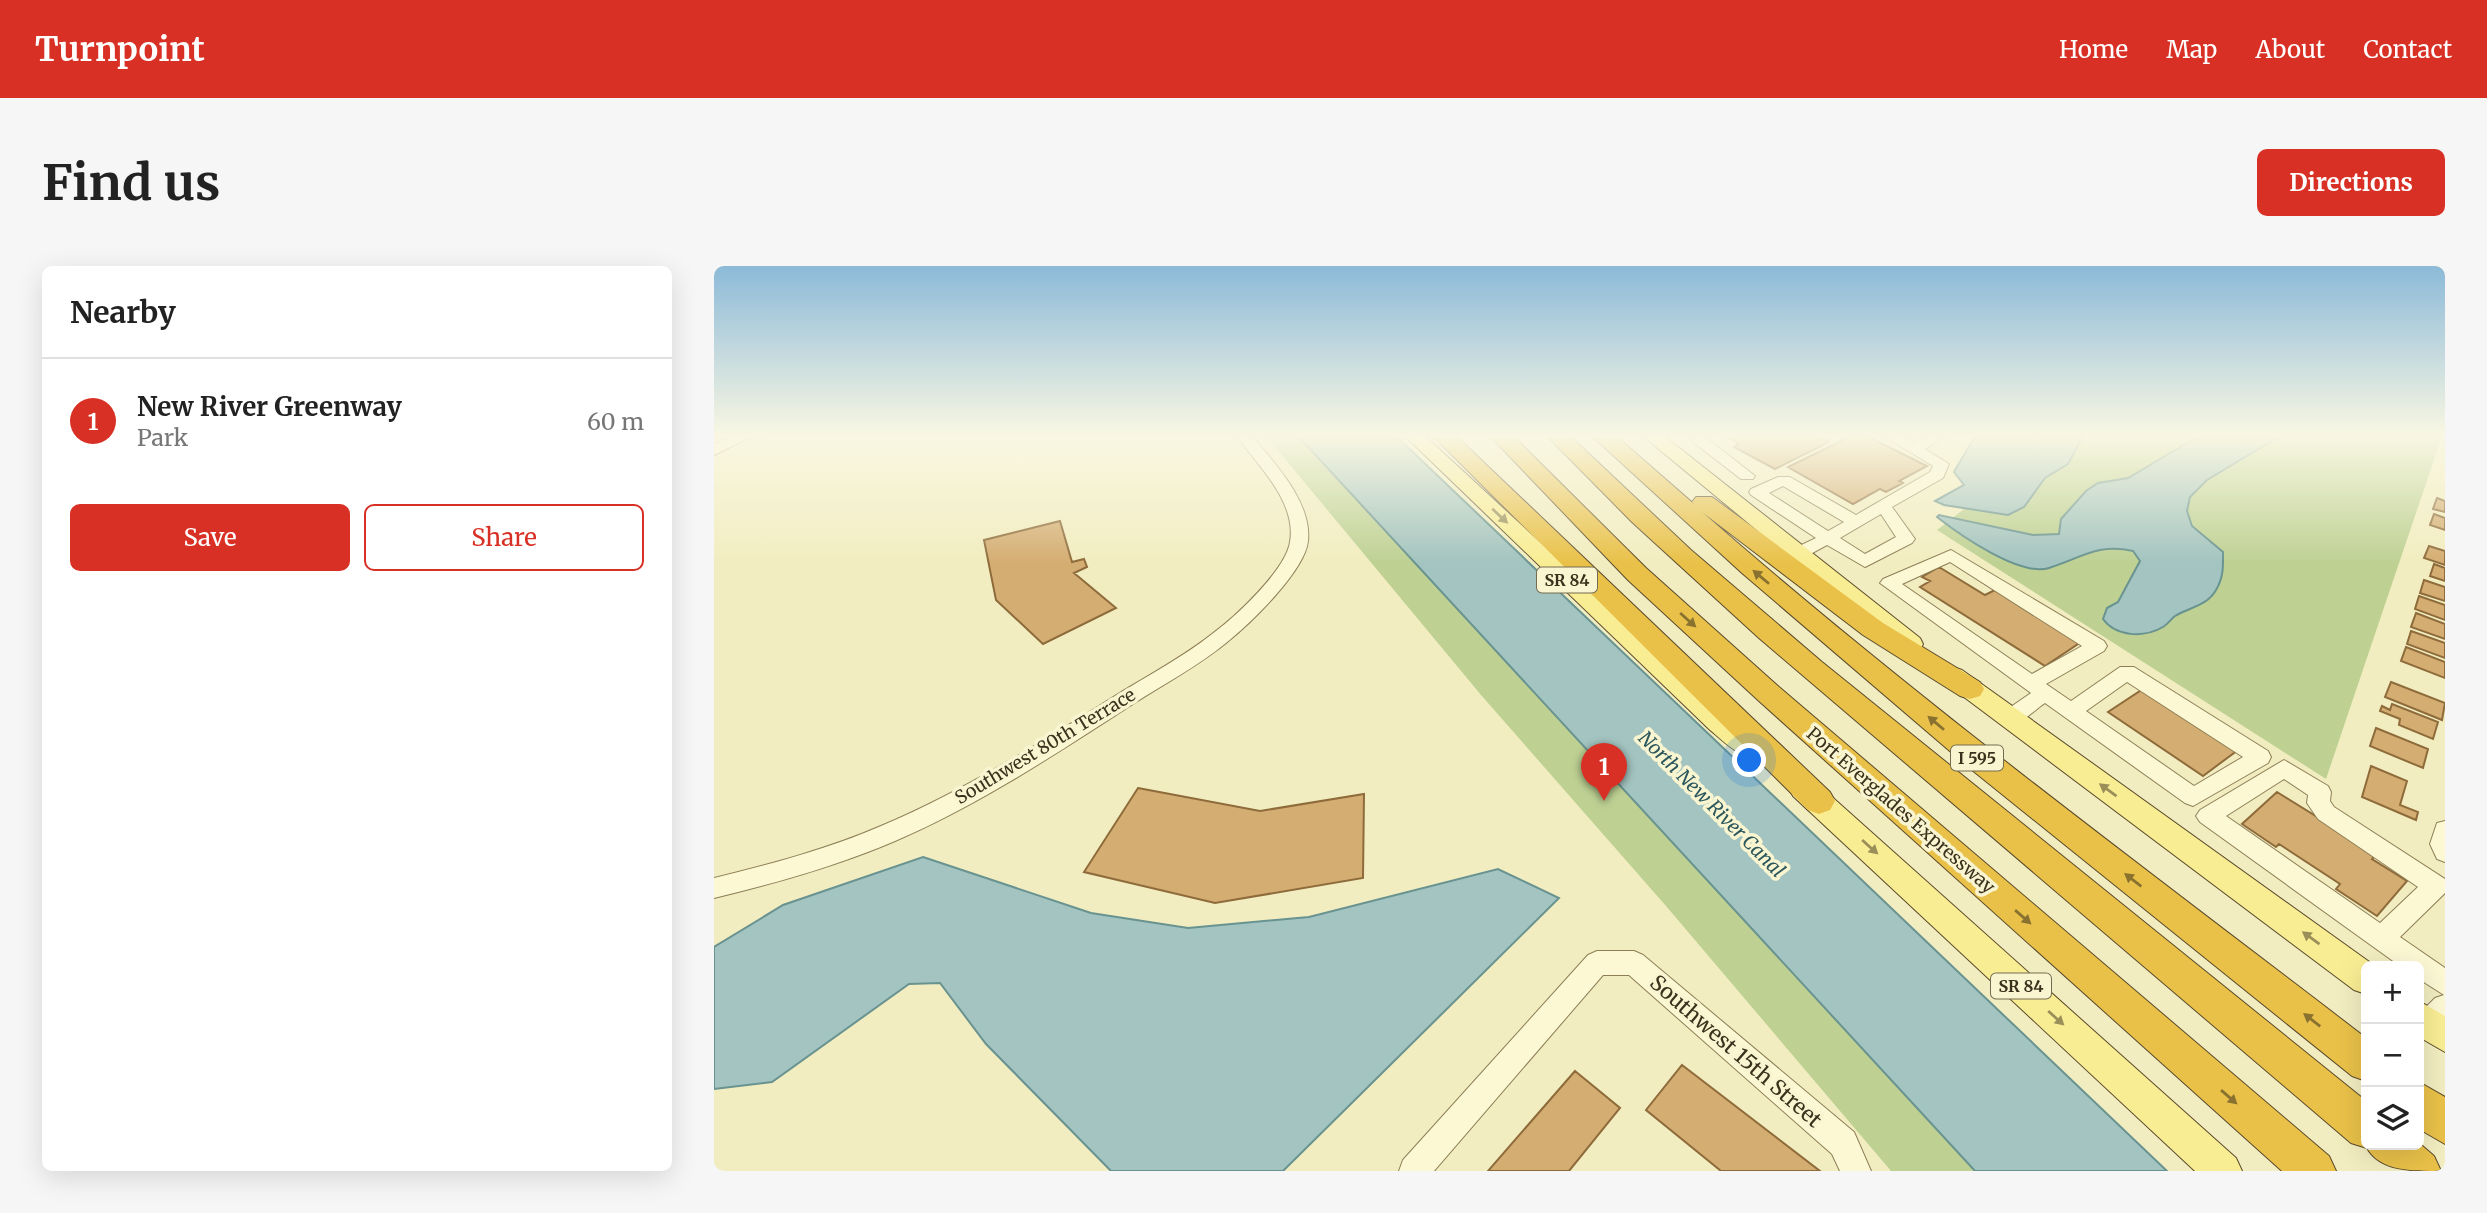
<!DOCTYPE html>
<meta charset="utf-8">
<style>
body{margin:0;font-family:Merriweather,serif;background:#f6f6f6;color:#222}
.controls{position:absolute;right:21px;bottom:21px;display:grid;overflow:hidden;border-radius:10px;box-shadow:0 7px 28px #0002}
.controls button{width:63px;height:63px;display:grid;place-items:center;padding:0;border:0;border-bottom:2px solid #e0e0e0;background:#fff;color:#222;font:35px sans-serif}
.you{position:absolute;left:1036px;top:495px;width:24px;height:24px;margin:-18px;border:5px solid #fff;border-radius:50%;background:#1a73e8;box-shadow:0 0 0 10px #1a73e833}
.badge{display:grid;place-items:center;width:46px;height:46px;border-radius:50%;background:#d93025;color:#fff;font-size:23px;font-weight:700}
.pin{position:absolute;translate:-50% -58px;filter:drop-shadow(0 2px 4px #0008)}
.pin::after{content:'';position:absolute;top:37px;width:24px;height:21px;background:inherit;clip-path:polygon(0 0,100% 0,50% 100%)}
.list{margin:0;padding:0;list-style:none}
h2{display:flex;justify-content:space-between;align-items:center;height:91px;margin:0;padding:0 28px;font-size:30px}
h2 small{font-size:23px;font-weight:400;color:#767676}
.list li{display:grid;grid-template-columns:46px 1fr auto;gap:21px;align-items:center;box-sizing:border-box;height:126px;padding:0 28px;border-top:2px solid #e0e0e0}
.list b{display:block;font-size:26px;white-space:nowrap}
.list p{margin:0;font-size:23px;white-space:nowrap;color:#767676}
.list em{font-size:23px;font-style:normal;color:#767676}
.actions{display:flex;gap:14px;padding:21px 28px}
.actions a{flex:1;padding:16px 0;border:2px solid #d93025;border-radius:10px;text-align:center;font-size:24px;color:#d93025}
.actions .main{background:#d93025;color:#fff}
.icon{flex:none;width:38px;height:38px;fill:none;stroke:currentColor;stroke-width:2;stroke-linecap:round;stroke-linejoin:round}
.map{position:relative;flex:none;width:1731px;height:905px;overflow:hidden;border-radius:10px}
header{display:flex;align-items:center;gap:42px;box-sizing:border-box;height:98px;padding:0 35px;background:#d93025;color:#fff}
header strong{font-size:33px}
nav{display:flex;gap:38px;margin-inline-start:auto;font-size:24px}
.intro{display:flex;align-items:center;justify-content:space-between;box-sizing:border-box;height:168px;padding:0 42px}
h1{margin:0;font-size:49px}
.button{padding:18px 32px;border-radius:10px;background:#d93025;color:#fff;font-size:24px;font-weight:700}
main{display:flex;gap:42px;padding:0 42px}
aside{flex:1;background:#fff;border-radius:10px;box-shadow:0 7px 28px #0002}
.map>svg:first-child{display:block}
</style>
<header>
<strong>Turnpoint</strong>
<nav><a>Home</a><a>Map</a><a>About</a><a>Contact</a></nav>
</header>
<div class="intro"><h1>Find us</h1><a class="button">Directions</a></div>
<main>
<aside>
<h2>Nearby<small></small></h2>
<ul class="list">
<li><span class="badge">1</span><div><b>New River Greenway</b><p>Park</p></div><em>60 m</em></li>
</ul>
<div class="actions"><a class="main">Save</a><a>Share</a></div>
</aside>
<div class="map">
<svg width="1731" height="905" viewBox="0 0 1731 905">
<rect width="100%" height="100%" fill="#f2edc0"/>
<path fill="#bed193" d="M552,170H584L588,173L1261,905H1177L952,640L767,429Z
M1312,170H1728L1612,513L1223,264L1268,229Z"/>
<path fill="#a3c4c0" stroke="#699390" stroke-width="2" d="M584,170H682L1453,905H1261Z
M1261,170H1369L1354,198L1331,212L1310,241L1294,249L1230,239L1221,235L1250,219L1240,206Z
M1485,170H1566L1493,214L1476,231L1473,245L1478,260L1509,286C1509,299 1510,311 1502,324C1493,340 1476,341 1461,350C1457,353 1454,358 1449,361C1430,372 1402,371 1389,353L1393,342L1404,336L1426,295L1419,285C1384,277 1367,292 1335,302C1306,311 1246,269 1223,251L1225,249L1319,269L1345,268L1347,253L1372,225L1384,217L1414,212Z
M209,591L377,647L474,662L595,651L784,603L845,632L569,905H397L272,778L226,717L195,718L58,816L0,823V681L69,639Z"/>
<path fill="#d4ad72" stroke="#8e6b3a" stroke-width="2" d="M1020,170H1104L1115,176L1061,203L1020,181L1025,178L1015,172Z
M1137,170H1153L1213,200L1185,215L1189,217L1172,226L1166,223L1139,238L1074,201Z
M1723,232L1731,235V246L1719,243Z
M1720,248L1731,252V264L1716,259Z
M346,255L358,296L370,293L373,301L360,307L402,342L329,378L282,334L270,274Z
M1715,280L1731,285V299L1710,292Z
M1720,298L1731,302V315L1716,310Z
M1225,301L1271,329L1281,324L1367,376L1331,400L1206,321L1216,315L1208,311Z
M1710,314L1731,321V335L1706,327Z
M1705,330L1731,339V354L1701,343Z
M1702,347L1731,358V373L1697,361Z
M1697,365L1731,377V392L1693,378Z
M1692,381L1731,396V412L1687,395Z
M1677,416L1731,437L1728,454L1671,431Z
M1429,423L1524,484L1489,510L1394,446Z
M1678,438L1724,456L1719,473L1685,459L1686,453L1666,445L1668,440L1676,444Z
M1662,462L1714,483L1709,502L1656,480Z
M1657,500L1693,515L1686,539L1704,546L1702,554L1648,531Z
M424,522L546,545L650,528L649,612L501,637L370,606Z
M1563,526L1663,588L1658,593L1693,615L1663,650L1622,623L1626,618L1565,578L1562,581L1528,558Z
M968,799L1106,905H1007L932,844Z
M861,805L906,842L855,905H774Z"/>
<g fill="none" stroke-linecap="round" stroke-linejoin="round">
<g stroke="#8d7e56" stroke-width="2">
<path id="minor" d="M19,170H39L0,189V178Z
M523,170H538C561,198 598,236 594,275C591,305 536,358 512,377C484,400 450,418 419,438C343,487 265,539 181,575C123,600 62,617 0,632V612C57,598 114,583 167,560C250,525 328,476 404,428C435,409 469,391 498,368C520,352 572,304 576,276C583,236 544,200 523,170Z
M978,170H990L1041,210L1039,213H1027L979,176Z
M1170,170H1188L1200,177L1212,170H1231L1211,183L1235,198L1229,212L1178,241L1201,273L1198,277L1151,301L1113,279L1089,292H1077L1074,288L1077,284L1102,272L1037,229L1035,226L1037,223L1064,211H1076L1142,249L1216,206L1219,200ZM1069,220L1130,256L1114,265L1055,227ZM1167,248L1182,271L1151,288L1126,272Z
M1237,284L1390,375L1393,380L1390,385L1332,418L1357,435L1406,401H1420L1554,485L1557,491L1554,497L1479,540L1471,537L1331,437C1318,446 1304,462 1288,457L1285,452L1288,447L1317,427L1166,317L1169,313ZM1236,296L1368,380L1318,408L1188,318ZM1413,416L1529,491L1480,520L1372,445Z
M1570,494L1614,520L1617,526L1616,535L1620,541L1731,613V627L1686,671L1731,702V760L1724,767L1714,771L1705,767V748L1721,732L1730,729L1705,713V700H1686L1486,556L1482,550L1486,544ZM1570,513L1594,529L1593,537L1604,553L1704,621L1666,657L1512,550Z
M1731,555V596L1723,593L1716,578L1723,557Z
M883,685H920L929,689L1140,866L1157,905H1126L1118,888L915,709H889L720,905H685L689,894L874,689Z"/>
</g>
<g stroke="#5a4a2b" stroke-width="2">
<path id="major" d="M691,170H711L1014,450L1049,476L1053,483L1049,490C1028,496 1011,476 996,464Z
M929,170H950L1206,372L1209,378L1206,384L1197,386L1188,384Z
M1239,401L1248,404L1661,700H1652V728L1640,724L1230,416L1226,410L1230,404Z
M1089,511L1099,514L1522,892L1528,905H1481L1079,530L1075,522L1079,514Z
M1705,735L1731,750V786L1705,771Z"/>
</g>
<g stroke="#5a4a2b" stroke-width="2">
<path id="highway" d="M719,170H742L1116,526L1121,535L1116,544L1105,548L1094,544Z
M776,170H799L932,302L1065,421L1615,890L1622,905H1568L1045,435L914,314Z
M833,170H856L977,284L1108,396L1652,835V879L1705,877L1720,890L1727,905C1697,905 1666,905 1653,882L1637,877L1045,372L918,256Z
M878,170H902L981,239L978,236L982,231H998L1169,357L1266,416L1270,423L1266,430L1256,433L1246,430L1149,369L988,246C1200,432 1428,600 1652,772V815L1638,810L1258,504L1028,307Z
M1705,816L1731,831V878L1705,863Z"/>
</g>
<use href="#minor" fill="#fcf8d4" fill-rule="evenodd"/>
<use href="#major" fill="#f9ed94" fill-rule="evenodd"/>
<use href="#highway" fill="#e9c149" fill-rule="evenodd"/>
</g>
<defs><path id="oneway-solid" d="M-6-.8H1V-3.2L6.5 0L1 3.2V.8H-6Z" transform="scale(1.75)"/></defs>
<g fill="#9a8f58">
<use href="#oneway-solid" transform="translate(786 250) rotate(43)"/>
<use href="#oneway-solid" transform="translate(1394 524) rotate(-144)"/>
<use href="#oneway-solid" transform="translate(1156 581) rotate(42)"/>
<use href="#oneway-solid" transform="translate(1597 672) rotate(-144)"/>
<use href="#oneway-solid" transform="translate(1342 752) rotate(42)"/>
</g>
<g fill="#897230">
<use href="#oneway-solid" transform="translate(1047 311) rotate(-140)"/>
<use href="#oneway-solid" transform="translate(974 354) rotate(42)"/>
<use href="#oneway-solid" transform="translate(1222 457) rotate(-140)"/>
<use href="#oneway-solid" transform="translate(1419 614) rotate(-142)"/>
<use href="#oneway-solid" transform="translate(1309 651) rotate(41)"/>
<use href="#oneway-solid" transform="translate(1598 754) rotate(-142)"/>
<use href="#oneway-solid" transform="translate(1515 831) rotate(41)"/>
</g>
<linearGradient id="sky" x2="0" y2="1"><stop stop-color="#8cbad8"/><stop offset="0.57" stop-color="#f9f7e3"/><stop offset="1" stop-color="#f9f7e3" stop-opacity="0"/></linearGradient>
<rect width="1731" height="297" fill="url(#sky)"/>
<g text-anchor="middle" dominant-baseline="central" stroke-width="7" stroke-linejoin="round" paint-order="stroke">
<g fill="#f9f5d1" stroke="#746c52" stroke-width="2">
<rect x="823" y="301.5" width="60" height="25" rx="5"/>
<rect x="1237" y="479.5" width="52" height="25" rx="5"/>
<rect x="1277" y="707.5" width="60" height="25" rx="5"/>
</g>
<g font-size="16" font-weight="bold" fill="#3b311c">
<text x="853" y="314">SR 84</text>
<text x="1263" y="492">I 595</text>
<text x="1307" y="720">SR 84</text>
</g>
<g font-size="18" fill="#3b311c" stroke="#f9f5d1">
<text transform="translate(331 480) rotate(-31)">Southwest 80th Terrace</text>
<text transform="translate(1187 544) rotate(41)">Port Everglades Expressway</text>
</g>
<g font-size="19" font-style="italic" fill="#2a565c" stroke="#f9f5d1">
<text transform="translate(998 538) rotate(45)">North New River Canal</text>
</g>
<g font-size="21" fill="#3b311c" stroke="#f9f5d1">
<text transform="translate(1022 785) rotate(41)">Southwest 15th Street</text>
</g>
</g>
</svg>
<div class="controls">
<button>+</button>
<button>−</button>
<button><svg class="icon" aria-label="layers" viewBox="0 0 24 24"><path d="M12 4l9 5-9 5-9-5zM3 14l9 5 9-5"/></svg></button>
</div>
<div class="you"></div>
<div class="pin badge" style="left:890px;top:535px">1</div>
</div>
</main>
